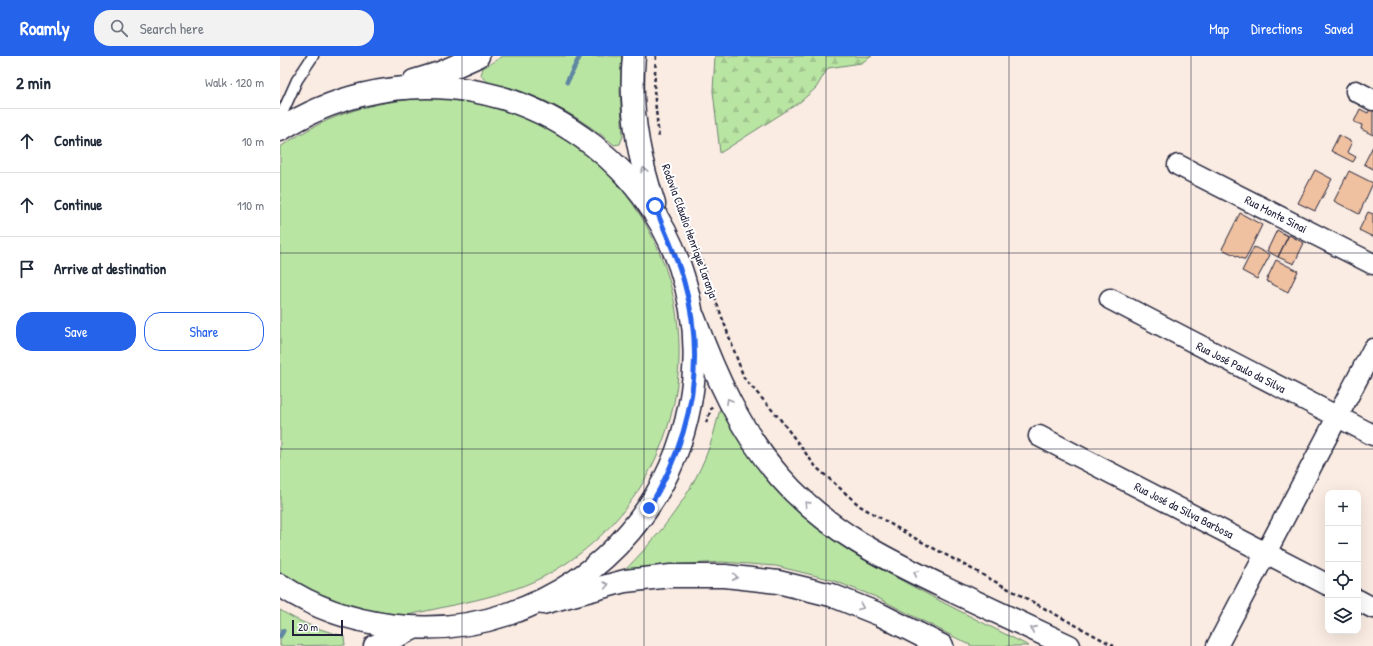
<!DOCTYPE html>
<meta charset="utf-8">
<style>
body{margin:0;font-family:"Patrick Hand",sans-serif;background:#f2f2f3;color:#1f2937}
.controls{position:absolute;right:12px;bottom:12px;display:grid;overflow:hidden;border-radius:8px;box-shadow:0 4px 16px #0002}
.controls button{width:36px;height:36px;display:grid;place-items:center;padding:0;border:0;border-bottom:1px solid #e0e1e3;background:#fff;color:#1f2937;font:20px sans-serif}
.scale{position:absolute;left:12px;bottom:10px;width:51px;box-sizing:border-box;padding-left:4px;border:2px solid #22223b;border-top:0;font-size:11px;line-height:14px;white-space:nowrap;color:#22223b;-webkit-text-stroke:3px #fff;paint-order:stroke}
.stop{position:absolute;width:12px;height:12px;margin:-9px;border:3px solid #2563eb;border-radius:50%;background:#fff}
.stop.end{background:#2563eb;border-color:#fff;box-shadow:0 1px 4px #0008}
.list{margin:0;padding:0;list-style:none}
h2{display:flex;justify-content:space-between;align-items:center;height:52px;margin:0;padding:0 16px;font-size:17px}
h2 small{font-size:13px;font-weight:400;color:#747a83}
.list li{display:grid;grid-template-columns:26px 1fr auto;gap:12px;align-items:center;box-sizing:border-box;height:64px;padding:0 16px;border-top:1px solid #e0e1e3}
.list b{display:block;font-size:15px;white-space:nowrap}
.list em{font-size:13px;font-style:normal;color:#747a83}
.actions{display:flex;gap:8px;padding:12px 16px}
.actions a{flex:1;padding:9px 0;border:1px solid #2563eb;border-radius:16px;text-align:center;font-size:14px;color:#2563eb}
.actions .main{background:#2563eb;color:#fff}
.icon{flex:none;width:22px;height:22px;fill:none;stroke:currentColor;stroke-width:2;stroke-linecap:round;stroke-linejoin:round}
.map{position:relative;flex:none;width:1093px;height:590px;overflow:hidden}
header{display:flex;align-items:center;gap:24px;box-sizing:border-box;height:56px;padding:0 20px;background:#2563eb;color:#fff}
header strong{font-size:19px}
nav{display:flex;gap:22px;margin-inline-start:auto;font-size:14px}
.search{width:280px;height:36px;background:#f2f2f3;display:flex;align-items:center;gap:10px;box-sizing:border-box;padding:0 14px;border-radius:16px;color:#747a83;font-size:15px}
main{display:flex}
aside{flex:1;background:#fff}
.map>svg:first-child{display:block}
</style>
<header>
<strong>Roamly</strong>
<div class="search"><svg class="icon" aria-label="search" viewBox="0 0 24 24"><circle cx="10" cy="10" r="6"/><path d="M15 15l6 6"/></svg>Search here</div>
<nav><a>Map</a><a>Directions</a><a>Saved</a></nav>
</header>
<main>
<aside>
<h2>2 min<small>Walk · 120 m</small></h2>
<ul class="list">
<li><svg class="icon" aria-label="ahead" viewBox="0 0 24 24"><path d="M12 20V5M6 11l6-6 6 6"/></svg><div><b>Continue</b></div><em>10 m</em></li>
<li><svg class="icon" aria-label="ahead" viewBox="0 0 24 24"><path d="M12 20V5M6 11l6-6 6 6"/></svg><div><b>Continue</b></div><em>110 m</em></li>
<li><svg class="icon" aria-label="arrive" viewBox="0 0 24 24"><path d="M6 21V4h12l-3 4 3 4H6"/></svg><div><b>Arrive at destination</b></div></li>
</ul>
<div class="actions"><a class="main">Save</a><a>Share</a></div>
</aside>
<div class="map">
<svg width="1093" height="590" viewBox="0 0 1093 590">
<defs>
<pattern id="forest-firs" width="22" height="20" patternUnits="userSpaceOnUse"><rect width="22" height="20" fill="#b9e5a3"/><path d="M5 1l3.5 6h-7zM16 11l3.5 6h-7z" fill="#9fc48d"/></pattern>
</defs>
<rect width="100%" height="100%" fill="#faece2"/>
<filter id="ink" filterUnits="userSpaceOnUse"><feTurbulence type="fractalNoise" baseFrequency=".025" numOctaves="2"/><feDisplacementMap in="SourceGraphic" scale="8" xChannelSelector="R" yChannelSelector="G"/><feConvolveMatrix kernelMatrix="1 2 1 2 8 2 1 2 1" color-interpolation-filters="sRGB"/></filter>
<g filter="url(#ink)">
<path fill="#b9e5a3" stroke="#6e846f" d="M223,0H342L340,35L343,80L340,88L334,89L332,87C303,64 273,46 237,34C227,30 206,30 201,19L203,12Z
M158,42C199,46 238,55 274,76C390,143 431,290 373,408C350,456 311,496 263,521C239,533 214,540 187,546C169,550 151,554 132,558C127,559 120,562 114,562C104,562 92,556 82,554C55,546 27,539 0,532V91C50,57 97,43 158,42Z
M442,344C460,377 476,412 501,439C537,479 583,504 630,529C669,550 709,570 749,590H692L596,541L549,523L496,510L442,506L391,509L342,517C381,478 415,436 432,383C436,370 439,357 442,344Z
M0,554C20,567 41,574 64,580L65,589L0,590Z"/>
<path fill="url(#forest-firs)" stroke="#6e846f" d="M435,0H592L581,7L548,12L536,32L520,46L440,97L433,35Z"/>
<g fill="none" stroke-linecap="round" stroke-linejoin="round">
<path stroke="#5e87a3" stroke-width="5" d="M287,26L300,0
M0,580L3,575"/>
</g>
<path fill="#f0c1a0" stroke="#22223b" d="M1093,48V79L1081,73L1082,69L1074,66L1080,53L1088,57Z
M1059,79L1072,86L1067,96L1076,101L1073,106L1051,95Z
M1093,90V113L1084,108Z
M1035,114L1052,123L1035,155L1018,147Z
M1069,115L1093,127L1079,158L1054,145Z
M1088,156L1093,158V181L1079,174Z
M960,157L982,169L965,204L942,193Z
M997,174L1008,180L998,201L987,195Z
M1009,179L1024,187L1014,208L998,201Z
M974,191L990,199L977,223L962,215Z
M996,204L1018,215L1008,236L986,225Z"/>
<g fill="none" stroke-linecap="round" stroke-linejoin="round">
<g stroke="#22223b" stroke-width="13">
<path id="service" d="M0,62L17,24L33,0"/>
</g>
<g stroke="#22223b" stroke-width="23">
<path id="minor" d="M1076,35L1093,44
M898,109L1093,208
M830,243L1093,379
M759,380L1048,529
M1078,544L1093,552
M937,590L1093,293"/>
</g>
<g stroke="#22223b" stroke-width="25">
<path id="secondary" d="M414,262C435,319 460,375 500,421C547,475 605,503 668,533C708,552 748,571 789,590
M263,547L345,525L391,520H445L498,526L551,539L601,559L662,590"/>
</g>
<g stroke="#22223b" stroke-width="25">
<path id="primary" d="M354,0C349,50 358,100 374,148
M134,25L160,17L198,0
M0,74C51,41 111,27 171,32C224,37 273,58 314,90C482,224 430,490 228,558C154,583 66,573 0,529
M95,590L134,572"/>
</g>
<path stroke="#22223b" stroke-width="2.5" stroke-dasharray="4 3" stroke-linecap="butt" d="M376,0L374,34L379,83
M387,117L395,141L418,195L464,322L500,363L536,411L580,450L631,480L834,590
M426,367L432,351"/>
<use href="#service" stroke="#fff" stroke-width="10"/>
<use href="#minor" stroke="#fff" stroke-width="20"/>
<use href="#secondary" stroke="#fff" stroke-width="22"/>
<use href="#primary" stroke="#fff" stroke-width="22"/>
</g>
<defs><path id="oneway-chevron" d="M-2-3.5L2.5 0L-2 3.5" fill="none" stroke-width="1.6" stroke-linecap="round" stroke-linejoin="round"/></defs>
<g stroke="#9c9ca7">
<use href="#oneway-chevron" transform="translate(364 114) rotate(-103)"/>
<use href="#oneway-chevron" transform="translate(449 345) rotate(-119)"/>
<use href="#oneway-chevron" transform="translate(527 448) rotate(-136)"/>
<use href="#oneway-chevron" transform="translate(636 517) rotate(-155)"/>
<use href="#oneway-chevron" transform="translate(455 521) rotate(7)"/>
<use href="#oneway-chevron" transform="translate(326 529) rotate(-11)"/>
<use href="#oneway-chevron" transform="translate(581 551) rotate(22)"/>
<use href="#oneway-chevron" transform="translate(753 573) rotate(-155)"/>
</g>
</g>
<g fill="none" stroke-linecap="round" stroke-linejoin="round" filter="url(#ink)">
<path stroke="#2563eb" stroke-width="5" d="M369,452C411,382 427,306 404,226C397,200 384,175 375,150"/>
</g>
<path fill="none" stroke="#22223b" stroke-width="1" stroke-opacity="0.55" d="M182,0V590M364,0V590M546,0V590M729,0V590M911,0V590M0,197H1093M0,393H1093"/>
<g text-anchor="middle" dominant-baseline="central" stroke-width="4" stroke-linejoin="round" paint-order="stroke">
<g font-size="12" fill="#22223b" stroke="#fff">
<text transform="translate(996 158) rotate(27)">Rua Monte Sinai</text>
<text transform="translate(410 175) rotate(70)">Rodovia Cláudio Henrique Laranja</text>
<text transform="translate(961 311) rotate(27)">Rua José Paulo da Silva</text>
<text transform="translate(904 454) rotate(27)">Rua José da Silva Barbosa</text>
</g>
</g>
</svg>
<div class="controls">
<button>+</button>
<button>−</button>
<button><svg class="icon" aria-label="locate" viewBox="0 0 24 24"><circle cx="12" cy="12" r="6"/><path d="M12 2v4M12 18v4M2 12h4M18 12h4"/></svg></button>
<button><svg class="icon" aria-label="layers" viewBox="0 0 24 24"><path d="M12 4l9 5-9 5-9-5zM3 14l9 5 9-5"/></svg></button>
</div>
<div class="scale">20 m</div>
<div class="stop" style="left:375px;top:150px"></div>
<div class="stop end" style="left:369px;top:452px"></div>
</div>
</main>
